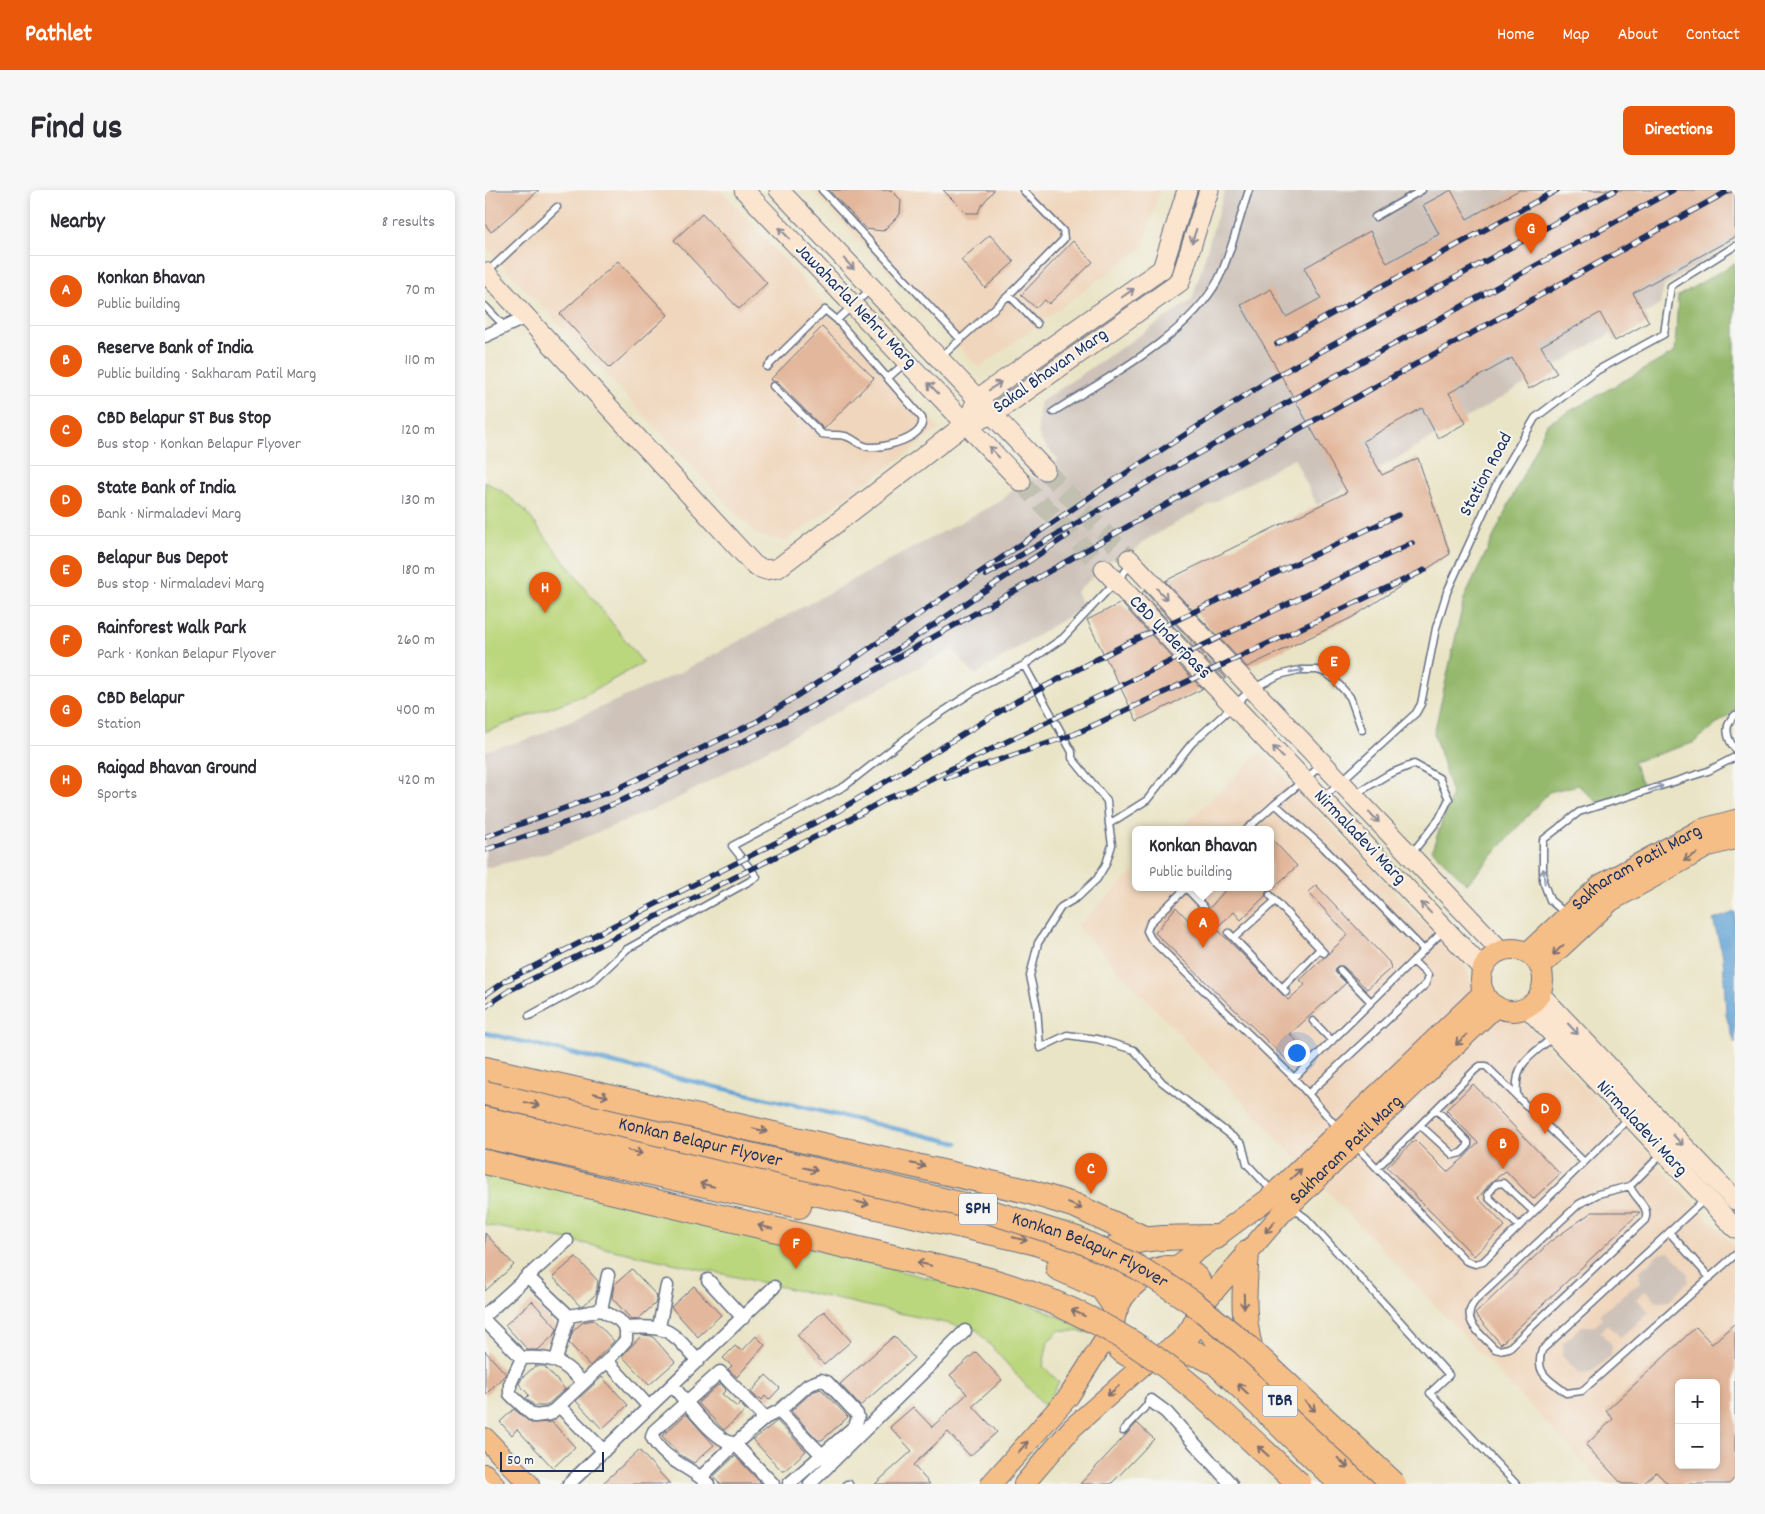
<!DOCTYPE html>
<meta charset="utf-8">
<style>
body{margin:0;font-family:Dekko,sans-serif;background:#f7f7f7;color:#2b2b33}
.controls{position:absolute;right:15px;bottom:15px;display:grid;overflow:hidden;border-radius:8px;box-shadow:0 2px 8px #0003}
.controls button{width:45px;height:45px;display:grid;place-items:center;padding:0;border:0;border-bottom:1px solid #e1e1e2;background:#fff;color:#2b2b33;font:25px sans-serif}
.scale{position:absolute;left:15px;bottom:12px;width:104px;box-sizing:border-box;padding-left:5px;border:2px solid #1b2f5e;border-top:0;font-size:14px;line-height:18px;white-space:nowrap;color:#1b2f5e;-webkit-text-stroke:4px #f6f6f2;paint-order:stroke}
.you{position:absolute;left:811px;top:862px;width:18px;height:18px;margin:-12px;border:4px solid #fff;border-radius:50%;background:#1a73e8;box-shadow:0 0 0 8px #1a73e833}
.badge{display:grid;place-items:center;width:32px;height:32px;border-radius:50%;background:#ea580c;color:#fff;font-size:16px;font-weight:700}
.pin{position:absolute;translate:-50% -41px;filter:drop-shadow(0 1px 2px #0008)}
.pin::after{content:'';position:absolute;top:26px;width:18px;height:15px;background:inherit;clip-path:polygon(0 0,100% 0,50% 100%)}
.popup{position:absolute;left:647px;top:636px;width:142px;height:65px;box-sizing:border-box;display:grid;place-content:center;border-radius:8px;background:#fff;filter:drop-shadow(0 1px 4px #0005);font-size:16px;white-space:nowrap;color:#7c7c81}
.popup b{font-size:19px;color:#2b2b33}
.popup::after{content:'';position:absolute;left:50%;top:100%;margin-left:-10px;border:10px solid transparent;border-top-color:#fff}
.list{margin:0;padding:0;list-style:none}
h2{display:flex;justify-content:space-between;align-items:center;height:65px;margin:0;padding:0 20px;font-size:21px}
h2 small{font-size:16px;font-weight:400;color:#7c7c81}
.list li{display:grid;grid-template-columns:32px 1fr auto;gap:15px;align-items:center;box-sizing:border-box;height:70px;padding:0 20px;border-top:1px solid #e1e1e2}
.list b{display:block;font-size:19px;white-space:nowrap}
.list p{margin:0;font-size:16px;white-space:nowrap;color:#7c7c81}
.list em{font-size:16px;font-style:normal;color:#7c7c81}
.map{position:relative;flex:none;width:1250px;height:1294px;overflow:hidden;border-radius:8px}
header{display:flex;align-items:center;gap:30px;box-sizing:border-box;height:70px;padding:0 25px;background:#ea580c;color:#fff}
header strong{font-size:24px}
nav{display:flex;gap:28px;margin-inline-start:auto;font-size:18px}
.intro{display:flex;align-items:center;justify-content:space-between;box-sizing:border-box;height:120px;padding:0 30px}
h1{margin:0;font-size:35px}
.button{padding:12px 22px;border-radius:8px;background:#ea580c;color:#fff;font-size:18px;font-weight:700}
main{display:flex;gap:30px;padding:0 30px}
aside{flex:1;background:#fff;border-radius:8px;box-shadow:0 2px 8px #0003}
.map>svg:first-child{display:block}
</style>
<header>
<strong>Pathlet</strong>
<nav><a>Home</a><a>Map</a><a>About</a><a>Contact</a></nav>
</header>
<div class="intro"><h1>Find us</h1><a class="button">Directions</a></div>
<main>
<aside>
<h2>Nearby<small>8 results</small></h2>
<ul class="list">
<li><span class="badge">A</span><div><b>Konkan Bhavan</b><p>Public building</p></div><em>70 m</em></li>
<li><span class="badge">B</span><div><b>Reserve Bank of India</b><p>Public building · Sakharam Patil Marg</p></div><em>110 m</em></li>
<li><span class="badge">C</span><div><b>CBD Belapur ST Bus Stop</b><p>Bus stop · Konkan Belapur Flyover</p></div><em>120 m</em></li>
<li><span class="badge">D</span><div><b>State Bank of India</b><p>Bank · Nirmaladevi Marg</p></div><em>130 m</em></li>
<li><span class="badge">E</span><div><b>Belapur Bus Depot</b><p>Bus stop · Nirmaladevi Marg</p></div><em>180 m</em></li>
<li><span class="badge">F</span><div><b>Rainforest Walk Park</b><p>Park · Konkan Belapur Flyover</p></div><em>260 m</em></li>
<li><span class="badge">G</span><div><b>CBD Belapur</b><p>Station</p></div><em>400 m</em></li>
<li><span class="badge">H</span><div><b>Raigad Bhavan Ground</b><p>Sports</p></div><em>420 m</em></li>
</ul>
</aside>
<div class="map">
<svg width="1250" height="1294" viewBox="0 0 1250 1294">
<rect width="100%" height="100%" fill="#f6f6f2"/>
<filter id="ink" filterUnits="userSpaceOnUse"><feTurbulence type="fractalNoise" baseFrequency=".02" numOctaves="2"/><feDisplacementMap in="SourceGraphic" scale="10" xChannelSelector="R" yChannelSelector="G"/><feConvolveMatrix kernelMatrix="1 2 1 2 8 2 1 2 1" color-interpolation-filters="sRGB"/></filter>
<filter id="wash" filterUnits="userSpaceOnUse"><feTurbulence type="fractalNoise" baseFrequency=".0096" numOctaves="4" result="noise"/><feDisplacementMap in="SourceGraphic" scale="20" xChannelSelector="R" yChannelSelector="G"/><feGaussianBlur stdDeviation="1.12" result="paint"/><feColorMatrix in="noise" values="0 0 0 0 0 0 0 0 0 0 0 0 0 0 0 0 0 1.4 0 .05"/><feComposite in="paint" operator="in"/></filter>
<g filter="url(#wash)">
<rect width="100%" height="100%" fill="#eae4c6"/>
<path fill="#f0d6bc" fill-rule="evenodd" d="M0,0H235L455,239L300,351L272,345L0,56Z
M327,0H675L658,57L494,178Z
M776,562L980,776L991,809L1005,822L1044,837L1250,1057V1294H1119L592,736L650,681V697H786V639H695ZM1194,1193H1231V1275H1194Z"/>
<path fill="#cec2b9" d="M740,0H1250V51L1179,96L1175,115L832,315L809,268L659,351L636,374L630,367L591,402L598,417L490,485L467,459L188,611L63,663L0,678V561L44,549L198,481L517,310L544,285L551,289L573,269L557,252L553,242L554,213L707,110Z
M1184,1062L1203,1083V1092L1184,1111L1173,1112L1161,1100L1152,1109L1164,1122L1136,1148L1123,1134L1115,1142L1127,1155L1126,1166L1105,1183L1095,1184L1077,1166L1078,1153L1097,1136H1110L1117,1129L1114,1125L1155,1092V1081L1174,1064Z"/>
<path fill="#bbd77d" stroke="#6b836e" d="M0,292L17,301L38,318L158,473L102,504L0,542Z
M0,979L525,1108L562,1121L609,1143L575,1140L563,1151L558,1176L574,1192L560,1217L492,1140L83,1050L0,1035Z"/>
<path fill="#94b86c" stroke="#587465" d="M1250,73V520L1208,553L1148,572L1159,598L1118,618L1093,595L1064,602L982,694L947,660L967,604L949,544L979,409L1062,234L1190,162L1193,106Z"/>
<path fill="#61a3d5" stroke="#3e699a" d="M1250,722V854L1241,825L1238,766L1228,730Z"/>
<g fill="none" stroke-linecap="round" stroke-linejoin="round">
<path stroke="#61a3d5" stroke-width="4.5" d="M0,843L472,953"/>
</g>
<g id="blocks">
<path fill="#e3b79b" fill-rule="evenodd" d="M0,0H54L6,42L0,34Z
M344,0H406L416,10L415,24L398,41L381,39Z
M458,0H509L496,16L493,23H481Z
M966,0L982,29L1034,0H1250V47L1148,103L1164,132L1130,151L1115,123L1056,156L1072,183L1044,199L1027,168L964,203L981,233L953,248L937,218L878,251L897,285L933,268L965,364L868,427L762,477L680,391L862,302L756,115L786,99L801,127L836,108L819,78L885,41L902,73L954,44L938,15Z
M217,24L282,93L254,119L189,50Z
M505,45L529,72L500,98L476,70Z
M588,51L608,72L564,114L560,110L551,118L536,105Z
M133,71L183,125L125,178L75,124Z
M337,137L389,188L339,239L292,192L285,190Z
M659,401L741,488L739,489L657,403Z
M636,413L717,499L652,531L602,430Z
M786,648L812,676L786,700L781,702L780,706L756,730L749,722L731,738L803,810L820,795L815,790L863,745L823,702L831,695L904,772L906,778L882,799L858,776H852L850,782L861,793L805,844L818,858L803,871L670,743L691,717L707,734L723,720L743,697H786Z
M988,894L1075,984L1048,1009L1021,981L1007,991L993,1008L1020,1036L989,1066L902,977L930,950L962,982L980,967L993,953L961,920Z
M1107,1022H1155L1016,1154L990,1124L1066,1051Z
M0,1043L29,1075L0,1101Z
M91,1067L113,1091L111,1104L99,1115L95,1116L68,1087Z
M147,1079L172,1106L170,1114L153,1129L147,1130L127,1108L129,1095Z
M209,1096L236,1125L213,1147L186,1117Z
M47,1111L72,1138L70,1144L53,1160H43L20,1135Z
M339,1121L366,1151L339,1175L312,1145Z
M109,1130L129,1151L105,1176L84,1153L88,1141L98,1132Z
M1250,1133V1288L1244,1294H1183L1171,1282L1158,1294H1137L1101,1255L1128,1229L1121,1221L1211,1137L1227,1154ZM1194,1193H1231V1275H1194Z
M157,1145L167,1146L190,1172L164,1195L137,1166Z
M271,1146L280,1155L252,1187L243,1179L247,1176L238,1168L250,1156L257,1161Z
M409,1146L429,1168L375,1216L355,1194Z
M0,1161L21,1184L0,1205Z
M491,1162L517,1190L488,1216L512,1242L485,1266L463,1242L428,1275L445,1294H390L427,1261L405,1237L428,1217L447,1237L482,1204L465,1185Z
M50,1176H59L80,1199L61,1216H50L41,1208L44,1205L34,1194L37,1188Z
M281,1185L295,1198L284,1210L280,1206L277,1210L275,1208L273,1209L266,1202Z
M117,1187L143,1215L117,1239L91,1211Z
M235,1193L241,1200L237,1204L252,1217L255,1214L261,1220L239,1240L213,1213Z
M336,1199L363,1227L337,1250H333L306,1221L327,1202Z
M29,1219L46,1233L67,1232L90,1257L68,1278L32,1239L27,1245L15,1232Z
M201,1224L229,1255L209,1273L194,1264L177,1246Z
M292,1231L321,1261L298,1282L268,1250Z
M652,1233L669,1249L626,1294H595Z
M154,1260L185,1294H117Z
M250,1266L277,1294H235L228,1287Z"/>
</g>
</g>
<g filter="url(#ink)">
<use href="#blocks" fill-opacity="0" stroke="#636e82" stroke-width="1"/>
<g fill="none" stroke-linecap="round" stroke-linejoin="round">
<path stroke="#c1c0b1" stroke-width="19" stroke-dasharray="19 9" stroke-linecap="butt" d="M560,280L644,369
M536,292L619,379"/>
<g stroke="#636e82" stroke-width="9">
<path id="lane" d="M337,0L476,150
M890,27L937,0
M2,82L72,17
M524,105L579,49L578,41L538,0
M0,116L20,137
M455,168L524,105L552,134
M282,177L340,120L352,130L386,99
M403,188L421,172
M288,196L337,244C345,246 353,244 360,246C369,248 375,257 385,257C400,258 441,248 437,228L352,130
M568,222C621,188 703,146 733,90C745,67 755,26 764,0
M1250,525C1238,535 1242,549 1250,559
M869,605L904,584L929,574L954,588L964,609L954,629L927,663
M839,607L931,523L936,514L951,438L962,402L1012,293L1050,228L1113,180L1179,144L1186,96L1250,56
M790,614L837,575
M624,634L622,611L587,568V562L539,475L578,448L646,375
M762,639L790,614L837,656L939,760L809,888L852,937
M702,697L665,733L662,741L666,749L809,888
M701,698L719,717
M785,705L839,763
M1081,724L1065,710L1058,691V650L1094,622L1223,581L1250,567
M744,743L801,802
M749,748L790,711
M939,760L959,740
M855,780L886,812
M797,798L835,759
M44,826L108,791L142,759L272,687L247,656L360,596L439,534L494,498L539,475
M828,831L847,851
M823,904L941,794L943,785L928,771
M1032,905C1029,872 1045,867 1068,847
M935,935L968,965L976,963L983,956V952L951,919
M870,955L981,1071L990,1074L998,1072L1144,928
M892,978L989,881L995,876H1001L1099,972
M1145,996C1149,1009 1166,1016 1160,1030L1024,1158L1014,1160L1010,1159C997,1145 974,1130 990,1111L1094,1014L1113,1004L1145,996L1178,963
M788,1002L762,974L757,954L677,892L649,860L612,849L582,845L555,858L552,817L545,786L553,753L576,717L593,707L612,689L621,674L627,655L624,634L662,610L707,553L767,499L794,485L814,480H832L841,483L849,489L865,507L877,540
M1220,1009L1057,1160C1049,1184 1064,1189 1081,1203L1097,1201L1250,1065
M807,1018L822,1029L964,1185L945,1203L1031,1294
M1034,1036L1004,1008L1003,1004L1011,994L1018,993L1049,1022
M1184,1042L1225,1088
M638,1241L666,1211
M362,1294H364"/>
</g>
<g stroke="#636e82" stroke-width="15">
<path id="street" d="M0,146L43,126
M42,1086L84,1126
M223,1090L258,1128
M116,1120L123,1085
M0,1125L82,1051
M0,1131L37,1168C67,1166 77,1170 98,1193
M174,1137L182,1096
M141,1138C184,1135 185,1140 213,1171
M37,1168L25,1194V1204L45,1223L50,1226L65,1224L122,1171L141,1150V1138L134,1130L116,1120L84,1126
M71,1170L84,1126
M122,1171L164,1217
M187,1195C202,1212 229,1251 250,1254L288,1294
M666,1211L681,1222L746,1294
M74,1216L119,1261
M294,1221L342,1270
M216,1287L250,1254L280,1228L294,1221L323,1195L336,1190L342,1192L372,1224L373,1228L370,1236L304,1294
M84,1294L289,1097
M223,1294C205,1276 180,1272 167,1247L169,1241L235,1182L280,1228
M325,1294L480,1141"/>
</g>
<g stroke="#636e82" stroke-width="21">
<path id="secondary" d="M259,0L536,292
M294,0L560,280
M0,82L270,376L281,380L293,378L482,233L507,225L695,92L724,0
M487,221L492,209L677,79L702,0
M644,369L1016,761
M619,379L998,779
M1055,804L1250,1010
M1042,817L1250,1038"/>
</g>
<g stroke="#636e82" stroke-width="22">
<g id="primary">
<circle cx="1027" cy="790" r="31"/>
<path id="s1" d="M1042,763L1115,695L1217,639L1250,630"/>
<path d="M1055,777L1126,711L1224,656L1250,649"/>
<path d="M689,1078L783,1009L999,802"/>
<path id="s2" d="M719,1113L797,1023L1011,816"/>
<path d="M0,1248L44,1294"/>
<path d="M0,1284L9,1294"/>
<path d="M506,1294L584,1206L626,1140"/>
<path d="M539,1294L587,1238L665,1169"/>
</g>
</g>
<g stroke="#636e82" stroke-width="26">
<path id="highway" d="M0,879L542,1001L591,1016L659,1048
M0,929L548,1052L602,1071L649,1093
M0,946L314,1016
M762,1063C759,1101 756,1136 770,1172
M606,1069C653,1043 680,1048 731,1047
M573,1078L617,1098L631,1118
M681,1078C756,1077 701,1185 649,1167C616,1156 625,1117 644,1098C654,1087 667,1081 681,1078Z
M715,1125L727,1143L744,1162L880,1294
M684,1161L712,1164L731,1173L856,1294"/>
</g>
<use href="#lane" stroke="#fff" stroke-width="6"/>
<use href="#street" stroke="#fff" stroke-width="12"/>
<use href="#secondary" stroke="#fbe5cf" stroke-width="19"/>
<use href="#primary" stroke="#f6be87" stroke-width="20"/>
<use href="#highway" stroke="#f6be87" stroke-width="24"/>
<g stroke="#1b2f5e" stroke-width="5.5">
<path id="rail" d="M792,154L1072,0
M501,385L798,215L1188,0
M396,470L583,345
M461,588L590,544L940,380
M0,647L132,599L271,532L357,477L624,294L784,190L1130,0
M0,660L97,627L138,610L310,526L812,240L1245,0
M0,805L20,791L353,621L532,511L641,454L913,325
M0,817L25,800L362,631L401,609L425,599L927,353"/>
</g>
<use href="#rail" stroke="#f6f6f2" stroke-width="4" stroke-dasharray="11" stroke-linecap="butt"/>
<g stroke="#636e82" stroke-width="26" stroke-linecap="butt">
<g id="highway-bridge">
<path id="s3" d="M0,903L496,1019L592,1049L652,1077L680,1094L707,1112L758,1153L909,1294"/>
<path d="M0,972L477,1083C553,1101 624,1132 686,1180C732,1215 772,1256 814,1294"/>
</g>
</g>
<use href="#highway-bridge" stroke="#f6be87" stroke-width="24"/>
</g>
<defs><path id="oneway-shaft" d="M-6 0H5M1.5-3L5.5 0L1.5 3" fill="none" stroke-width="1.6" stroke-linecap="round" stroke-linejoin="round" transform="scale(1.25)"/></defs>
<g stroke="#8b8a96">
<use href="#oneway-shaft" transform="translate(299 43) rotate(-134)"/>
<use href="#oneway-shaft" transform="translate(709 46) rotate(108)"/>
<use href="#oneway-shaft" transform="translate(364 74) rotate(47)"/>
<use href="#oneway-shaft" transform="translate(643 103) rotate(-35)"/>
<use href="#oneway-shaft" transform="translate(510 196) rotate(-35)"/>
<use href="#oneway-shaft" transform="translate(448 198) rotate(-134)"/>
<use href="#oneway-shaft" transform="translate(509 262) rotate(-133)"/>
<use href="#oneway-shaft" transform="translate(677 404) rotate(47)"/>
<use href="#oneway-shaft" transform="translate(793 562) rotate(-133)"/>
<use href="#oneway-shaft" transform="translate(889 627) rotate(47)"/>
<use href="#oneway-shaft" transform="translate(941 718) rotate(-134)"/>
<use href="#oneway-shaft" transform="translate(1088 839) rotate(47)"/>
<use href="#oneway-shaft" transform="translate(1193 950) rotate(47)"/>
</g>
<g stroke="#8d97ae">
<use href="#oneway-shaft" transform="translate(812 481) rotate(-9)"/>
<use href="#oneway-shaft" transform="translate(1171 598) rotate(-18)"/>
<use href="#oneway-shaft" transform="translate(1059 686) rotate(-95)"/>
</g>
<g stroke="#7e6f70">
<use href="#oneway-shaft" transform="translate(1205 667) rotate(151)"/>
<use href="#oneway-shaft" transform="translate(1073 760) rotate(137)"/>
<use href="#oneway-shaft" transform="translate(976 850) rotate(136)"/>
<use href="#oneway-shaft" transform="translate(116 905) rotate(13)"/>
<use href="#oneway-shaft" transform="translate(47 914) rotate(13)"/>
<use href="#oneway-shaft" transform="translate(275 940) rotate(13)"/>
<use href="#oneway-shaft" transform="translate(150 962) rotate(13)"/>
<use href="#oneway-shaft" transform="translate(433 975) rotate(13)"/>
<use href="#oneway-shaft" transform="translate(325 979) rotate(13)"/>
<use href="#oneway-shaft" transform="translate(811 984) rotate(-43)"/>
<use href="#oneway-shaft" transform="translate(222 995) rotate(-167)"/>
<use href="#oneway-shaft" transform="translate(377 1013) rotate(13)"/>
<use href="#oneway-shaft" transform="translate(590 1016) rotate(22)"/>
<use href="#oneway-shaft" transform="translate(280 1037) rotate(-167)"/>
<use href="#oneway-shaft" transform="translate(785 1037) rotate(131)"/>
<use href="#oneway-shaft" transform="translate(535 1049) rotate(13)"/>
<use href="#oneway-shaft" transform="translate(439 1074) rotate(-167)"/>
<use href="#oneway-shaft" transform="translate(759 1111) rotate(89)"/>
<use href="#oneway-shaft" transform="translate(593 1123) rotate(-155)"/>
<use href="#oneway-shaft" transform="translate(758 1199) rotate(-136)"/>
<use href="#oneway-shaft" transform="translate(628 1201) rotate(139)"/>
<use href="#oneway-shaft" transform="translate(825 1216) rotate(43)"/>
<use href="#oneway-shaft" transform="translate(538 1257) rotate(-49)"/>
<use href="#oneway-shaft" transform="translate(778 1261) rotate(-138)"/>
<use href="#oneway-shaft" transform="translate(858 1273) rotate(44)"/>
</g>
</g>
<g text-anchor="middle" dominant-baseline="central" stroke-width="4" stroke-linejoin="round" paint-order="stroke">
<g fill="#f6f6f2" stroke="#5d6b8a" stroke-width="1">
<rect x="474" y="1003.5" width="38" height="31" rx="4"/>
<rect x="777.5" y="1195.5" width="35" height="31" rx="4"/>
</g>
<g font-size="18" font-weight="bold" fill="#1b2f5e">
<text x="493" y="1019">SPH</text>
<text x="795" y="1211">TBR</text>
</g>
<g font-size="19" fill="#1b2f5e" stroke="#f6f6f2">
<text transform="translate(370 117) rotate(46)">Jawaharlal Nehru Marg</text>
<text transform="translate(566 182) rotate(-35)">Sakal Bhavan Marg</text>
<text transform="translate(1002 285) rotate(-62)">Station Road</text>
<text transform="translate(684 448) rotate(46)">CBD Underpass</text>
<text transform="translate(874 648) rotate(46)">Nirmaladevi Marg</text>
<text stroke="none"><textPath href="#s1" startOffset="140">Sakharam Patil Marg</textPath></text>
<text transform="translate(1156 939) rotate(47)">Nirmaladevi Marg</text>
<text stroke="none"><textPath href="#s3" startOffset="221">Konkan Belapur Flyover</textPath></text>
<text stroke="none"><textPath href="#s2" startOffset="209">Sakharam Patil Marg</textPath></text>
<text stroke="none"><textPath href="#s3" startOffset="626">Konkan Belapur Flyover</textPath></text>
</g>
</g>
</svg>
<div class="controls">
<button>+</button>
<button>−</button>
</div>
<div class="scale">50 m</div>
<div class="you"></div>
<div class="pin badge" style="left:718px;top:758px">A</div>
<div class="popup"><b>Konkan Bhavan</b>Public building</div>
<div class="pin badge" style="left:1018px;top:979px">B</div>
<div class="pin badge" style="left:606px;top:1004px">C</div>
<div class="pin badge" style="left:1060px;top:944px">D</div>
<div class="pin badge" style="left:849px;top:497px">E</div>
<div class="pin badge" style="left:311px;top:1079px">F</div>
<div class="pin badge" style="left:1046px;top:64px">G</div>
<div class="pin badge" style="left:60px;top:423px">H</div>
</div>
</main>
